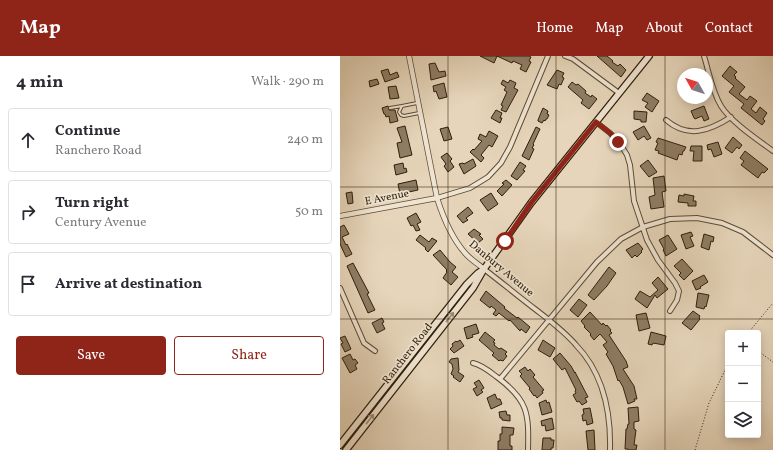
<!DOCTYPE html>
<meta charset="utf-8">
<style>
body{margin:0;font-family:Vollkorn,serif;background:#f7f7f7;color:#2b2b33}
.controls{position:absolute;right:12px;bottom:12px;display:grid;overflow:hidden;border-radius:4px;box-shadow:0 2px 10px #0003}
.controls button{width:36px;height:36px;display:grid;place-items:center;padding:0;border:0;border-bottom:1px solid #e1e1e2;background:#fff;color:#2b2b33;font:20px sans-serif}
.compass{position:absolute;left:337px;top:12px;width:36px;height:36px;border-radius:50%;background:#fff;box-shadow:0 2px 10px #0003;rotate:309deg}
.stop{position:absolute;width:12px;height:12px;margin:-9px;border:3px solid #8f2418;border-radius:50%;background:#fff}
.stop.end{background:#8f2418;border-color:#fff;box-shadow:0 1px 4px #0008}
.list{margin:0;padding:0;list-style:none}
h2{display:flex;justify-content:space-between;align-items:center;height:52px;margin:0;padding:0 16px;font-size:17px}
h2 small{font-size:13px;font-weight:400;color:#7c7c81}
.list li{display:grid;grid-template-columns:26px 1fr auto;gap:12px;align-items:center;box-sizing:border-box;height:64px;margin:0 8px 8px;padding:0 8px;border:1px solid #e1e1e2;border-radius:4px}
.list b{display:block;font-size:15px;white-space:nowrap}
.list p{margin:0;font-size:13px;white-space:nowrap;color:#7c7c81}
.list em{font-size:13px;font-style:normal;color:#7c7c81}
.actions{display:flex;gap:8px;padding:12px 16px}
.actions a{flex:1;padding:9px 0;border:1px solid #8f2418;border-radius:4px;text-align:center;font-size:14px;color:#8f2418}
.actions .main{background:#8f2418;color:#fff}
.icon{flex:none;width:22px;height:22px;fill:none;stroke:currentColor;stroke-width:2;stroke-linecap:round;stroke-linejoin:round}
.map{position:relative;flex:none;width:433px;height:394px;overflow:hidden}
header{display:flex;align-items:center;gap:24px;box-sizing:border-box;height:56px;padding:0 20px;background:#8f2418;color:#fff}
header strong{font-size:19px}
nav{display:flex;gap:22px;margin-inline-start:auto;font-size:14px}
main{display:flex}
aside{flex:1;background:#fff}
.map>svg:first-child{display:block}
</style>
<header>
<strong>Map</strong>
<nav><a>Home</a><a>Map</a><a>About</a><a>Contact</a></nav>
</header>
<main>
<aside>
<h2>4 min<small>Walk · 290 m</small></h2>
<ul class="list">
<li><svg class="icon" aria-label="ahead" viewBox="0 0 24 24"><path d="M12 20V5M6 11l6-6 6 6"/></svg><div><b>Continue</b><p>Ranchero Road</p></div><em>240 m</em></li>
<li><svg class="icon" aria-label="right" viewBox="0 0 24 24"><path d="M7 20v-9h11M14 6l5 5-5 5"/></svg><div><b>Turn right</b><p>Century Avenue</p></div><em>50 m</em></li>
<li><svg class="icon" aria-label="arrive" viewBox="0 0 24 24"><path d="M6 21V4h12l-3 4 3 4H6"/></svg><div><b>Arrive at destination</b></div></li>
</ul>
<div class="actions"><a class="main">Save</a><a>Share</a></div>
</aside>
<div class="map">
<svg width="433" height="394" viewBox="0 0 433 394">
<rect width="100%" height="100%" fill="#e6d5ba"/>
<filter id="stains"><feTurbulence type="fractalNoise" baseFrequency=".005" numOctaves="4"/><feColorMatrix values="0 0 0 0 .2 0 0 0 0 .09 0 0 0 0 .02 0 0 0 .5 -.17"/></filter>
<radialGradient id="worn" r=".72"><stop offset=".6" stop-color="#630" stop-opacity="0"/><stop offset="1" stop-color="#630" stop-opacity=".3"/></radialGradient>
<path fill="#8e7d65" stroke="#2f1e08" d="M140,0H189L191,1L189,5L191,6L186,16L180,13L182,9L173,5L172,7L157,0L154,7Z
M257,0H267L273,5L272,6L278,10L280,8L286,14L281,21Z
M95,7L99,16L105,15L106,20L91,24L89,8Z
M390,10L397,16L394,19L396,21L395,22L405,31L399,38L407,44L410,40L417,45L411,53L416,57L420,51L427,57L423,63L425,65L422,69L401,52L404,48L389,36L394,30L382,20Z
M48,13L50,19L57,16L59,21L45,26L41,15Z
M217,14L224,17L222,21L224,22L221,29L219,28L217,33L207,29Z
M37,23L39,28L30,31L29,25Z
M163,24L168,27L170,24L176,27L174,32L178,34L166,56L161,54L163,50L161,49L167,36L164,34L166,31L161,28Z
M232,26L236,29L238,28L246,35L245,37L251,41L252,39L257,43L249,53L241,47L243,44L228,31Z
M104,27L107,41L99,43L96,35L94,36L93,30Z
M56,30L59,42L50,43L48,31Z
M307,37L319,45L312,56L305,51L308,47L302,44Z
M48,50L49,54H55L58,65L50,67L49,60L46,61L45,58H44L42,52Z
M364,50L369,63L364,65L362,60L355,63L354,62L351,55Z
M203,52L208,55L207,58L209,59L207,63H206L205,65L204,64L202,67L198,65V64Z
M156,54L162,57L160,62H162L160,67L151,62Z
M294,55L307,56L306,66H301V64L294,63Z
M65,70L72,99L60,102L57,87L62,86L57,72Z
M304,70L311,82L307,84L304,80L298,84L293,76Z
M108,71L112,83L104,85L100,73Z
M196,71L200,73L193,88L194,89L192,92L194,93L189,104L182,100Z
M149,75L158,80L152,91L149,89L141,99L144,102L141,106L130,96L133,93L134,94L142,85L138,83L140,78L146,81Z
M393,81L402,89L399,93L397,91L392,97L385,92Z
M318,82L346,91L344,95H343L342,99L339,98L337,104L318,97L319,95L315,94L318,87L316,86Z
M378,86L382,98L374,101L371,93L368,94L367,89Z
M351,90H362V105H353L354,95H350Z
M405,95L428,113L424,117L422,116L418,122L401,109L404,105L400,102Z
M107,97L112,103L110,105L114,111L108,116L104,110L106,108L101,101Z
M133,103L136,110L124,118L119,108L123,107L124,108Z
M308,104L317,116L309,121L300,110Z
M180,106L186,110L183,114L185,115L177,124L171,120Z
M63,107L64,113L66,112L67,116L56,119L54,109Z
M324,120L326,135L322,136L324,151L311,153L309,141L315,139L313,122Z
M76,124L78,134L60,138L58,128Z
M166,124L172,129L162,140L157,135L164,128L162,127Z
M12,136L13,147L8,148L6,137Z
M151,137L158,148L148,155L140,144Z
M344,138L354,140L353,145H356V150H348V147L338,146L339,139L344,140Z
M128,151L133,157L126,162L128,164L123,167L117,160Z
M76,157L81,166L77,168L80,174L76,175L73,169L71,170L67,162Z
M4,169L9,178L2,181L6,189L7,188L12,198L6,201L0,188V171Z
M134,173L141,178L139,179L143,183L138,187L128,178Z
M351,176L353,180L350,181L354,190L346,193L341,179Z
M364,178L374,181L373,186L371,185L369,194L361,191Z
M80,179L89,186L92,182L97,185L88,196L85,193L86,192L76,184Z
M328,179L337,193L326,200L323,194L324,193L319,184Z
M298,187L303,193L301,195L302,196L297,201L295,199L292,202L286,194Z
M100,194L110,206L116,211L112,216L118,221L111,229L103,222L107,216L106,215L107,214L93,199Z
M342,203L353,215L344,224L339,219L341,217L334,210Z
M13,207L29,237L27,238L35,254L28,257L7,210Z
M269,211L276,217L267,230L254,244L248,239Z
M364,219L368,226L360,231L361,232L356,234L352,225Z
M318,221L328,233L317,242L315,239L307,252L295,243L300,235L310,241L318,234L312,227Z
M146,235L165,251L164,252L177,262L178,261L190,271L186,277L181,273L180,275L170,264L169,265L159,257L156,260L153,258L156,254L151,250L150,252L140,244Z
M358,237L369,239L366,251L365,250L364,253L356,251Z
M239,243L247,249L238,261L230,254Z
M353,255L360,260L359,262L360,263L351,274L342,267Z
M250,256L262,269L263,267L266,270L267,269L271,274L270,275L272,277L269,279L286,305L288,311L283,313L294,330L297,343H294L295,345L288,348L283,331L279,324L278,325L273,310L266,298L268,296L263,289L267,286L260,278L254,284L250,279L251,278L244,271L245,270L241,265Z
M306,257L310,272L299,275L296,259Z
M42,262L44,266L42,267L45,273L37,277L32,267Z
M136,268L139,277L132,279L133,281L127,283L124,272Z
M145,276L155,284L153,286L155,287L154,289L159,293L161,292L167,296L165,298L167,300L163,305L160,304L159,305L152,299L154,297L139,284Z
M311,276L326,280L324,289L313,287L312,289L308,288Z
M5,280L11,293L5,296L1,288L3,287L0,282Z
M120,284L124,290L114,297L110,293L113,290L112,288L116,285L117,286Z
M203,284L215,292L210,301L198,294Z
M220,297L231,310L235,317V316L248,341L245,342L247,346L242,349L239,345L237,346L233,339L236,337L235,335L236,334L225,312L222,314L213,303Z
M10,298L13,304L15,303L18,307L15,309L17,313L10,317L2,302Z
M118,302L119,314L118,316L124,320L120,326L113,321L114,320L111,318L113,313L112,308L109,306L111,303Z
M185,311L188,315L190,313L195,319L193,321L204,334L202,335L203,337L197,342L195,339L194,340L189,333L190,332L180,320L182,318L179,315Z
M139,324L144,332L141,334L143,336L137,340L133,333L137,331L134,327Z
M155,338L157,343H160L162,348L151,353L147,342Z
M206,344L207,347L209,346L212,356L202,359L199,347Z
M298,351L299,365L294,366V373L296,374L294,389H297L296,394H288V393H285L286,373H287L288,368H289L288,352Z
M250,352L253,367L247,369L246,364L243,365L242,359L244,358L243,353Z
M166,355L167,359H170V365L162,364V362H160L159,356Z
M212,362L214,373L206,375L205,369L202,370L201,365Z
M162,371L174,372L173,379H170V390H172V394H158V385H160V378H162Z
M254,374L255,394H248L246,375Z
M203,382H211V384H214L213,392H211V394H202Z"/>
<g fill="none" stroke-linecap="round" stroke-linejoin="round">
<g stroke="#5d4c34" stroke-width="4">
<path id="service" d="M77,47L62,50L59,56L61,59L64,60L79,57
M50,52L62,50"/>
</g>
<g stroke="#5d4c34" stroke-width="6">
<path id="minor" d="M225,0L233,3L279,37
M364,0C369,16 372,35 381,50C391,66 418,84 433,95
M326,64C348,83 369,75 391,61
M256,66L270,77L279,86L287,99L290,109L294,145L307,184L318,204L335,227L339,235L337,244L330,255
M97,142L130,132L148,121L161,107L170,91L208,0
M144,213C161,226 178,240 195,253C209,264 224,275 236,289C263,317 271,357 270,394
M0,232L24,287L35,295
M133,307C142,309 149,315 157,321C188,344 189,357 188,394
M160,323L257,206L281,183L303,171L330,163L357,162L382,167L403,176L433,199"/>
</g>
<g stroke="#5d4c34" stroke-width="6">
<path id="tertiary" d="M69,0L97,142C103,161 111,181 125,197C130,203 138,208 144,213
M0,160L97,142"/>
</g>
<g stroke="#2f1e08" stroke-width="8">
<path id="secondary" d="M0,389L127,228L138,217L144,213
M6,394L133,232L144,213L191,147L309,0"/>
</g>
<path stroke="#2f1e08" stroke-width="1" stroke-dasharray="1 2" stroke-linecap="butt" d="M408,277L433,247
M418,295L433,306
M355,394L369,347L388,308"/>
<use href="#service" stroke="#efe4d2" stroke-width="2"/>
<use href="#minor" stroke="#efe4d2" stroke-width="4"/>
<use href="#tertiary" stroke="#efe4d2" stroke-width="4.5"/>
<use href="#secondary" stroke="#efe4d2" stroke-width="5.5"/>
</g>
<defs><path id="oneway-shaft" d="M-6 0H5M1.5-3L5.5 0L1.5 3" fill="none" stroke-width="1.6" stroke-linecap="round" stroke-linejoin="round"/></defs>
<g stroke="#998b77">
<use href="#oneway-shaft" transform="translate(110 261) rotate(-52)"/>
<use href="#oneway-shaft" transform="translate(30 363) rotate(-52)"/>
</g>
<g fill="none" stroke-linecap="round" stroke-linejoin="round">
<path stroke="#8f2418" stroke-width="5" d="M165,185L191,147L256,66L270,77L278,86"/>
</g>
<path fill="none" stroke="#2f1e08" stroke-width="1" stroke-opacity="0.55" d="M108,0V394M216,0V394M325,0V394M0,131H433M0,263H433"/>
<g text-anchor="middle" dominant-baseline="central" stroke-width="3.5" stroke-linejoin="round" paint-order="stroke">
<g font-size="11" fill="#2f1e08" stroke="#efe4d2">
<text transform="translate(47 142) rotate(-11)">E Avenue</text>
<text transform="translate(161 213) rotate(40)">Danbury Avenue</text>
<text transform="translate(68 298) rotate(-52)">Ranchero Road</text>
</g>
</g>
<rect width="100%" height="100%" filter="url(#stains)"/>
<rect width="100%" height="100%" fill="url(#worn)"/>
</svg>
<div class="controls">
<button>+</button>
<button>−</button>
<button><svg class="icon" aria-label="layers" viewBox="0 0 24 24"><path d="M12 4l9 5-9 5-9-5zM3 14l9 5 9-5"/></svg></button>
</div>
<svg class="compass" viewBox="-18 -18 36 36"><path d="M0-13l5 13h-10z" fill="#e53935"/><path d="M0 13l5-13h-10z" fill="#7c7c81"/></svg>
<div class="stop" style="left:165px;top:185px"></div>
<div class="stop end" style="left:278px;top:86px"></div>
</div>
</main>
